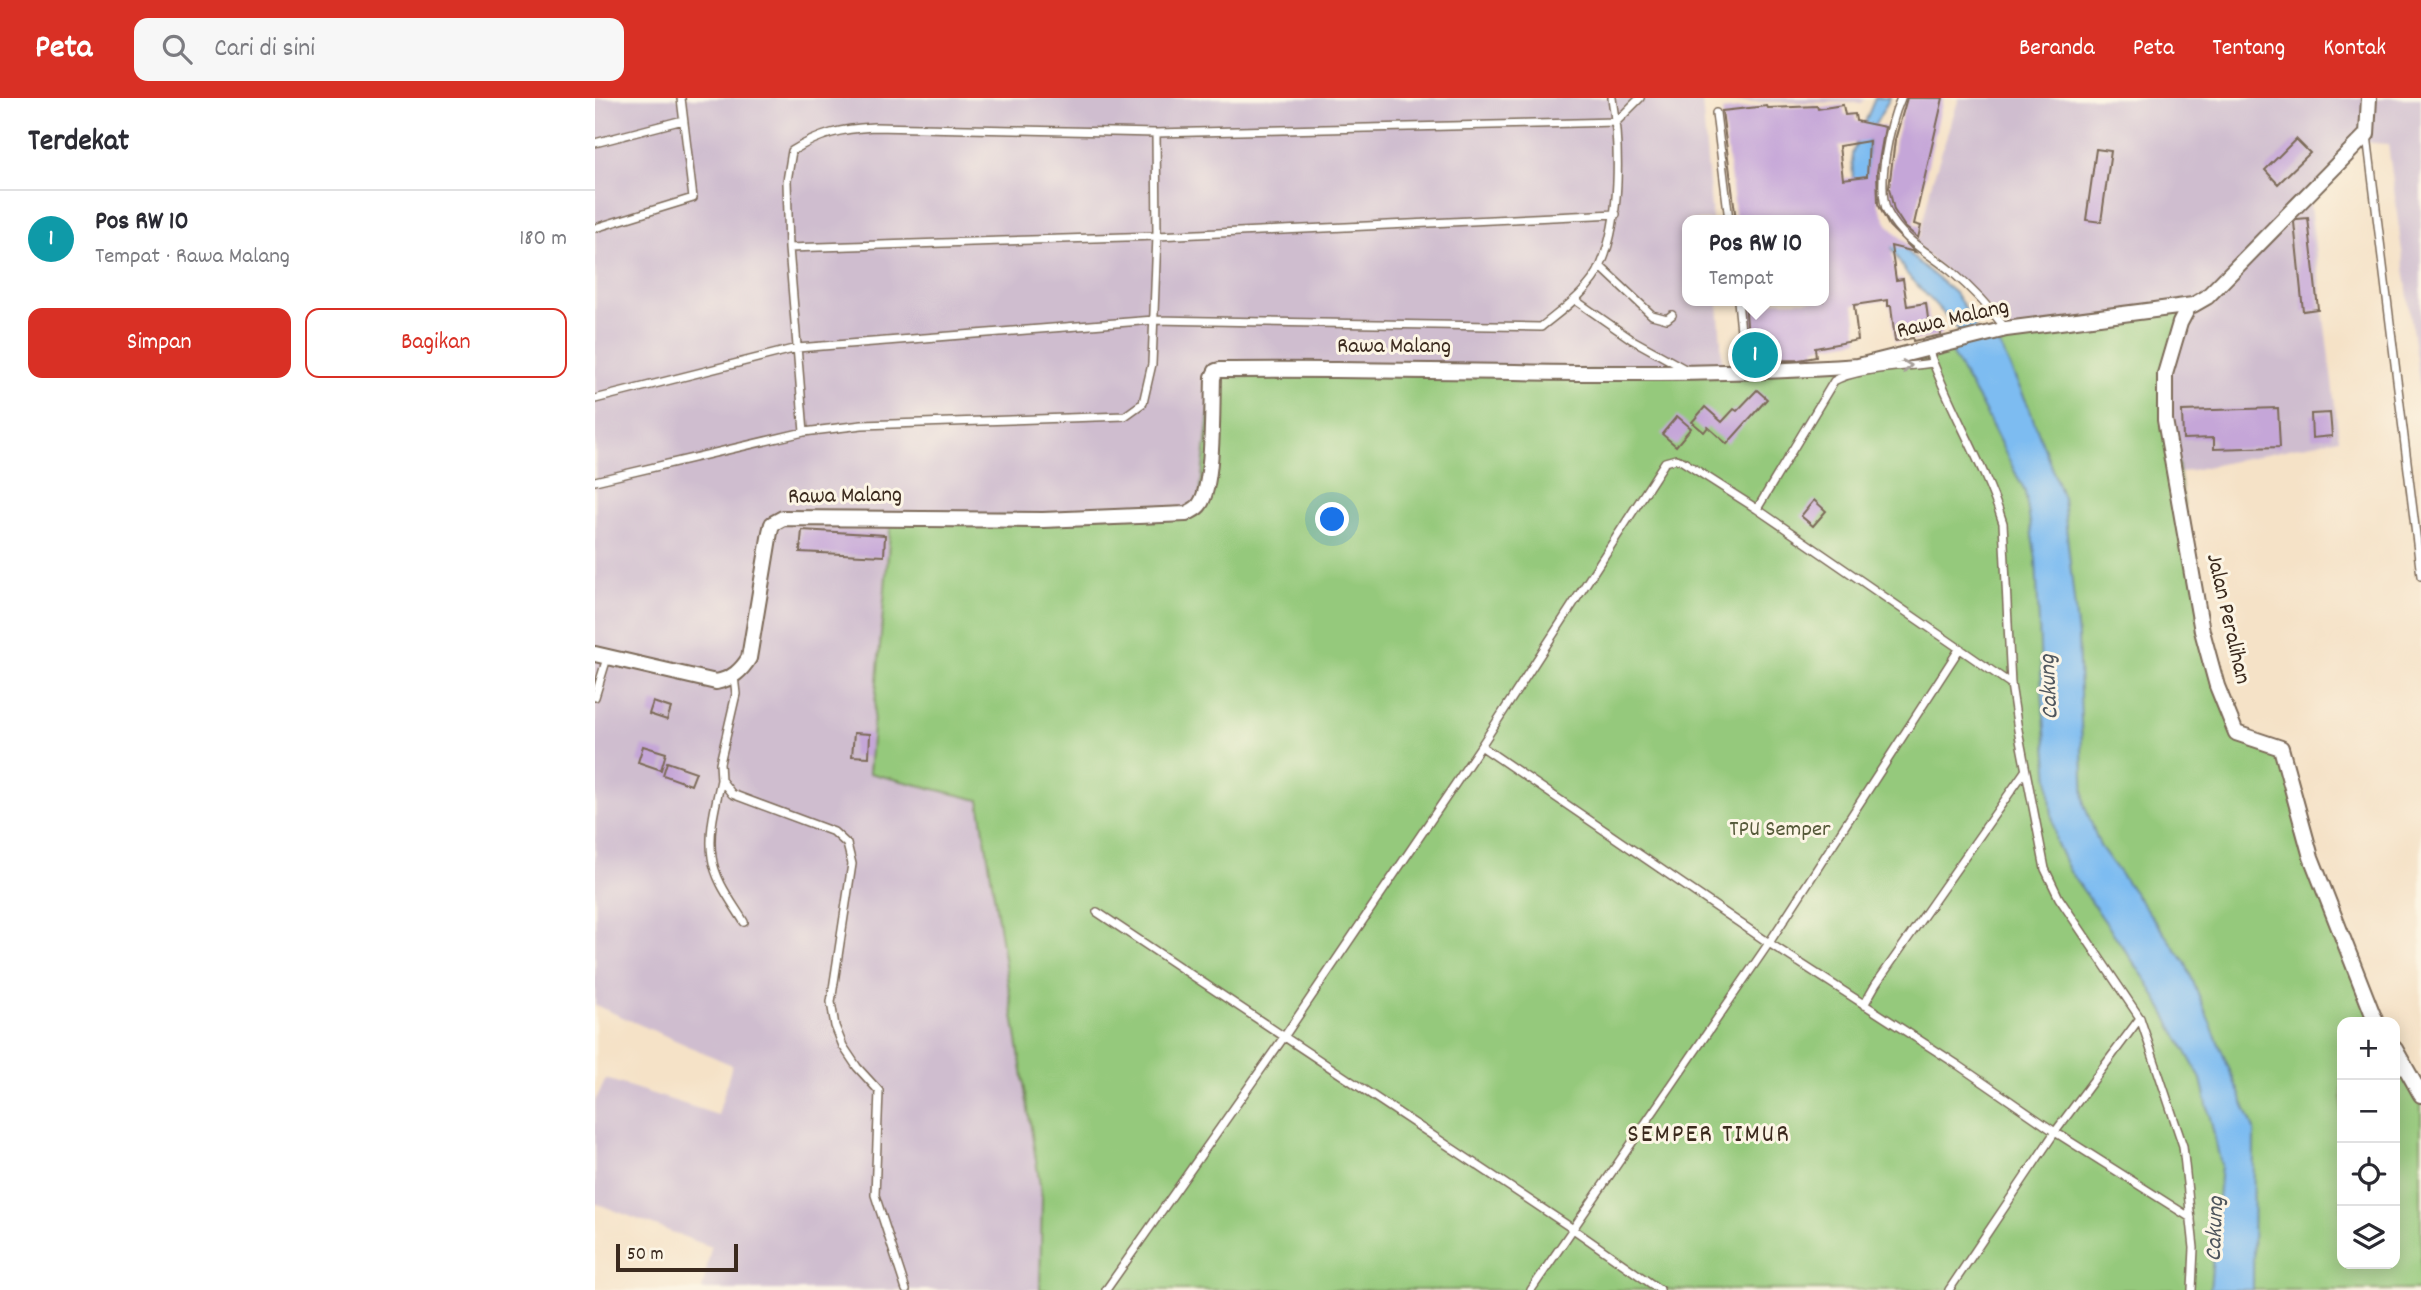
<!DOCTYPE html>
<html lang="id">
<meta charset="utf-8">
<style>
body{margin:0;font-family:Dekko,sans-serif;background:#f7f7f7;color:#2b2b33}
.controls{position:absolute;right:21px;bottom:21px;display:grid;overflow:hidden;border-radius:14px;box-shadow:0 4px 18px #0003}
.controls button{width:63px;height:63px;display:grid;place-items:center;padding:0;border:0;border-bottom:2px solid #e1e1e2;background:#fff;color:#2b2b33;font:35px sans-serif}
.scale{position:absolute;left:21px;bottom:18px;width:122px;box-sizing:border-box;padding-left:7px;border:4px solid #3b2a1e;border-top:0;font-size:19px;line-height:24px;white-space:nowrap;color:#3b2a1e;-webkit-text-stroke:5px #fcf5e5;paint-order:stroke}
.you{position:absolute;left:738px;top:422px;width:24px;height:24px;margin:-18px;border:5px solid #fff;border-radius:50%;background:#1a73e8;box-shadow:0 0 0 10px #1a73e833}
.badge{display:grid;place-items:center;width:46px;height:46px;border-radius:50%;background:#d93025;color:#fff;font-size:23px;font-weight:700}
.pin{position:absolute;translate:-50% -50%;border:4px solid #fff;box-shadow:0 2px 7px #0006}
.popup{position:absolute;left:1087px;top:117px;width:147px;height:91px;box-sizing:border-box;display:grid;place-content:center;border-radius:14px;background:#fff;filter:drop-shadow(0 2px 5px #0005);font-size:23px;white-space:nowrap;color:#7c7c81}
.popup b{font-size:26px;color:#2b2b33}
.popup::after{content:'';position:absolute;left:50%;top:100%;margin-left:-14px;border:14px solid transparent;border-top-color:#fff}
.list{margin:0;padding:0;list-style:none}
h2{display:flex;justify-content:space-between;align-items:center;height:91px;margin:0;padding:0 28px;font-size:30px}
h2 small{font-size:23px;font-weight:400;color:#7c7c81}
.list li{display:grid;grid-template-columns:46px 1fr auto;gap:21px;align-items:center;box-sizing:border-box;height:98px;padding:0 28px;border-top:2px solid #e1e1e2}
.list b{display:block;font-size:26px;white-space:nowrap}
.list p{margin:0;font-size:23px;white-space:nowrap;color:#7c7c81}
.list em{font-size:23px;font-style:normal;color:#7c7c81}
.actions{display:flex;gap:14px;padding:21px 28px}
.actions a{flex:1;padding:16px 0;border:2px solid #d93025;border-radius:14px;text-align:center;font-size:24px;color:#d93025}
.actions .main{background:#d93025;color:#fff}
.icon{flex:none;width:38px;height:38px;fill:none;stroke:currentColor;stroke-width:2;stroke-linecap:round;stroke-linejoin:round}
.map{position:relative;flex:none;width:1826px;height:1192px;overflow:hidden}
header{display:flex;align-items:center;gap:42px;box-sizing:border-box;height:98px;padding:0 35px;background:#d93025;color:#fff}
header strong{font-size:33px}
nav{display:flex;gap:38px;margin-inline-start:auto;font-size:24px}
.search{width:490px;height:63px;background:#f7f7f7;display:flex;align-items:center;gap:18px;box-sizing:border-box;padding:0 24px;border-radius:14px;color:#7c7c81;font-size:26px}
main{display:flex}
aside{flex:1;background:#fff}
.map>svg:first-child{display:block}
</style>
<header>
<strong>Peta</strong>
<div class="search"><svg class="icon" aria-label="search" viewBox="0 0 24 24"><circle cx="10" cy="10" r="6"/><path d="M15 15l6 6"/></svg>Cari di sini</div>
<nav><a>Beranda</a><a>Peta</a><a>Tentang</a><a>Kontak</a></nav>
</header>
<main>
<aside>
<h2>Terdekat<small></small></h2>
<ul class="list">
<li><span class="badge" style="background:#0f9aa8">1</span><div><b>Pos RW 10</b><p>Tempat · Rawa Malang</p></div><em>180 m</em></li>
</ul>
<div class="actions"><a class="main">Simpan</a><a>Bagikan</a></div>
</aside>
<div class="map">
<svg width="1826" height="1192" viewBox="0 0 1826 1192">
<rect width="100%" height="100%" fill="#fcf5e5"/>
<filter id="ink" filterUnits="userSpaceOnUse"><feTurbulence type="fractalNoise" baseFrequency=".0143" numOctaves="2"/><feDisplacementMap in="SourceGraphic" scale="14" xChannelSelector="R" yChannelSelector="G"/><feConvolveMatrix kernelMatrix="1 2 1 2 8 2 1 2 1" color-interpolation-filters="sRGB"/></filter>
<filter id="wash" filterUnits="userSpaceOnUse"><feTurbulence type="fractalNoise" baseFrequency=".00686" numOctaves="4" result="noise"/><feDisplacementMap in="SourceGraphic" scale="28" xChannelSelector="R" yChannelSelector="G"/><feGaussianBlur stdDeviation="1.57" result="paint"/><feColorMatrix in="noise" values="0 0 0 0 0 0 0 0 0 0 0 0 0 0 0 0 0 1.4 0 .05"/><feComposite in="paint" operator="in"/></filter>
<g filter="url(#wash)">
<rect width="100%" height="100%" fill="#f5e2c7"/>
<path fill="#cfbdcf" d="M0,0H1270L1267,5L1107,3L1117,122H1092V203H1123L1128,274L608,399L384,702L447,1100L445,1192H107L116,1149L0,1105V1003L11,981L123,1017L137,967L0,907Z
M1364,0H1826V299L1793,46L1765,44L1713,92L1744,340L1579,376L1411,231L1391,207L1316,144L1325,139L1336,87Z"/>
<path fill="#95c97b" stroke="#687a4c" stroke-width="2" d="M1594,208L1570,276L1607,533L1641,635L1686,650L1716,759L1782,924H1747V1166H1800V951L1826,997V1192H445L447,1100L384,702L274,675L296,421L591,415L604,408L618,279L1263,268L1378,240Z"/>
<path fill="#7dbcf1" stroke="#5c7388" stroke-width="2" d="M1280,0H1295L1274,37L1273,95L1296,136L1322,163L1360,195L1380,225V236L1362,242L1364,232L1311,175L1258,85L1257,56Z
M1399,235L1433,307L1468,400L1483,539L1489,706L1505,748L1590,864L1659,1031L1658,1192H1615L1626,1067L1606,981L1553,885L1474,772L1461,744L1456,710L1447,593L1441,462L1430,394L1387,308L1351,246Z"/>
<g id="blocks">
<path fill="#c5a6d8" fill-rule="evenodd" d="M1312,0H1348L1319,126L1326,128L1323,140L1310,129L1299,112L1294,90L1300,42Z
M1248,7L1250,17L1260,16L1261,23L1290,29L1282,74L1283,106L1294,128L1320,154L1296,148L1301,182L1308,181L1312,208L1331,205L1334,228L1344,226L1346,237L1318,243V240L1300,243L1296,208H1293V202L1259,207L1263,242L1220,250L1221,259L1204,262L1155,263L1150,203H1228V122H1209L1208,117L1174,122H1141L1127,13L1172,8L1173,10L1222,8L1223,11ZM1274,43L1272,78L1248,81L1244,48Z
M1701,41L1715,55L1683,86L1670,72Z
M1501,51L1516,53L1506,124L1491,122Z
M1713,120L1723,211L1708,213L1699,124L1702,121Z
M1162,292L1172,301L1132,346L1113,329L1109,334L1097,324L1110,309L1127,324L1139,311L1142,313Z
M1683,310L1685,349L1619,351V340L1588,341L1587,313Z
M1735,315L1737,338L1717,340L1716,316Z
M1082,318L1096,330L1081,348L1067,336Z
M1219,402L1231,413L1218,428L1206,418Z
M207,432L290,437L289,458L205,454Z
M58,604L76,610L72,622L54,616Z
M259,635L275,636L274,659L257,658Z
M48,648L71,655L66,672L43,664Z
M72,664L101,674L96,687L68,677Z"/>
</g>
</g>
<g filter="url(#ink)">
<use href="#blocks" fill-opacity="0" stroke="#7c6a59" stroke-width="2"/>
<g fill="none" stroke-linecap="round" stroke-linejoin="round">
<g stroke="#7c6a59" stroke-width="10">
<path id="lane" d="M1306,0C1295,25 1280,90 1293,115C1308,143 1333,154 1356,173C1376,190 1395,210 1411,231
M1121,15L1134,122
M1772,37L1826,478
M0,45L88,22
M0,130L98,100L86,0
M194,150L562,138L1021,116
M1006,169L1057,217L1072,221L1077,217
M980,202L1036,241L1092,272
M1143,203L1150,273
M1333,251C1354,311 1389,365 1408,425L1416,586L1423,632L1450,771L1464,800L1545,920L1588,1048L1599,1150L1597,1192
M0,301L202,250L559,222L946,229C967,212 996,192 1006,167C1026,120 1025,49 1017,0
M209,334L194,150L192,83L197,53C226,35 246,31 279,29L561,35L1021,24L1045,0
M0,383L209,334L267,327L530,318L548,305L557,266L562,138L561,35
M1162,411L1239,283C1261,270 1311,269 1338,265
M139,578L141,596L125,665L126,682L137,696L239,734L252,746L257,766L236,904L240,928L248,948L262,969L284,993L280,1097L311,1192
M0,599L12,560
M886,648L1174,845L1363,967L1460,1034L1596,1120
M126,682C121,706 113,733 117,759C120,783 137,804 149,824
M502,814L978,1131L1065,1192
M1269,907L1281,886L1430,673
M511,1192L689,939L886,648L1070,364L1081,361L1087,363L1162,411L1416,586
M936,1192L1174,845L1365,550
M1354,1192L1460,1034L1545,920"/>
</g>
<g stroke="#7c6a59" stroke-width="18">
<path id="street" d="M1594,208L1585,225L1570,276V322L1607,533L1622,588L1641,635L1686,650L1716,759L1778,917L1782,924
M0,556L121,584C137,581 146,573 154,560L175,434L177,426L188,420L448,422L591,416C596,413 602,411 605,406C619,387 617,306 618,279L621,273L625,272C837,269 1051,283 1263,268L1411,231L1598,207L1612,199L1772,36L1774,0
M1800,951L1826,997"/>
</g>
<use href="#lane" stroke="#fff" stroke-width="7"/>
<use href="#street" stroke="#fff" stroke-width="14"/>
</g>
<defs><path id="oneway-chevron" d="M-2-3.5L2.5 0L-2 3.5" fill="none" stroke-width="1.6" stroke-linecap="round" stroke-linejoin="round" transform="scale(1.75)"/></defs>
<use stroke="#a79f9a" href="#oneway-chevron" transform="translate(1312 268) rotate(-7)"/>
</g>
<g text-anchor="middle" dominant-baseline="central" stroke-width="6" stroke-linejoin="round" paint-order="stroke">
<g font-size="23" fill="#3b2a1e" stroke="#fcf5e5">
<text transform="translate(1358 222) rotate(-13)">Rawa Malang</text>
<text x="799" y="249">Rawa Malang</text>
<text transform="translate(250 399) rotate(-1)">Rawa Malang</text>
<text transform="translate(1632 521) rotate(77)">Jalan Peralihan</text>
</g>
<g font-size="23" fill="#565a3a" stroke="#fcf5e5">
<text x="1185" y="732">TPU Semper</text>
</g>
<g font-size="24" font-style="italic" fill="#4f565d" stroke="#fcf5e5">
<text transform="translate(1455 589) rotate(-93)">Cakung</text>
<text transform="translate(1621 1131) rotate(-88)">Cakung</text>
</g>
<g font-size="26" letter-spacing="2" fill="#3b2a1e" stroke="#fcf5e5">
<text x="1114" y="1037">SEMPER TIMUR</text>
</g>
</g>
</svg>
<div class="controls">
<button>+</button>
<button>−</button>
<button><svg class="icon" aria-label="locate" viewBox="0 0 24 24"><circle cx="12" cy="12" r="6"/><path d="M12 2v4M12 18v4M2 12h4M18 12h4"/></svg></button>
<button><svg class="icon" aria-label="layers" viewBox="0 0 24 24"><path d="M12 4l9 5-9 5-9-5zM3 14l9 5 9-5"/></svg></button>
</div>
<div class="scale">50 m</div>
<div class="you"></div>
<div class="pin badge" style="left:1160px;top:257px;background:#0f9aa8">1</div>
<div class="popup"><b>Pos RW 10</b>Tempat</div>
</div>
</main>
